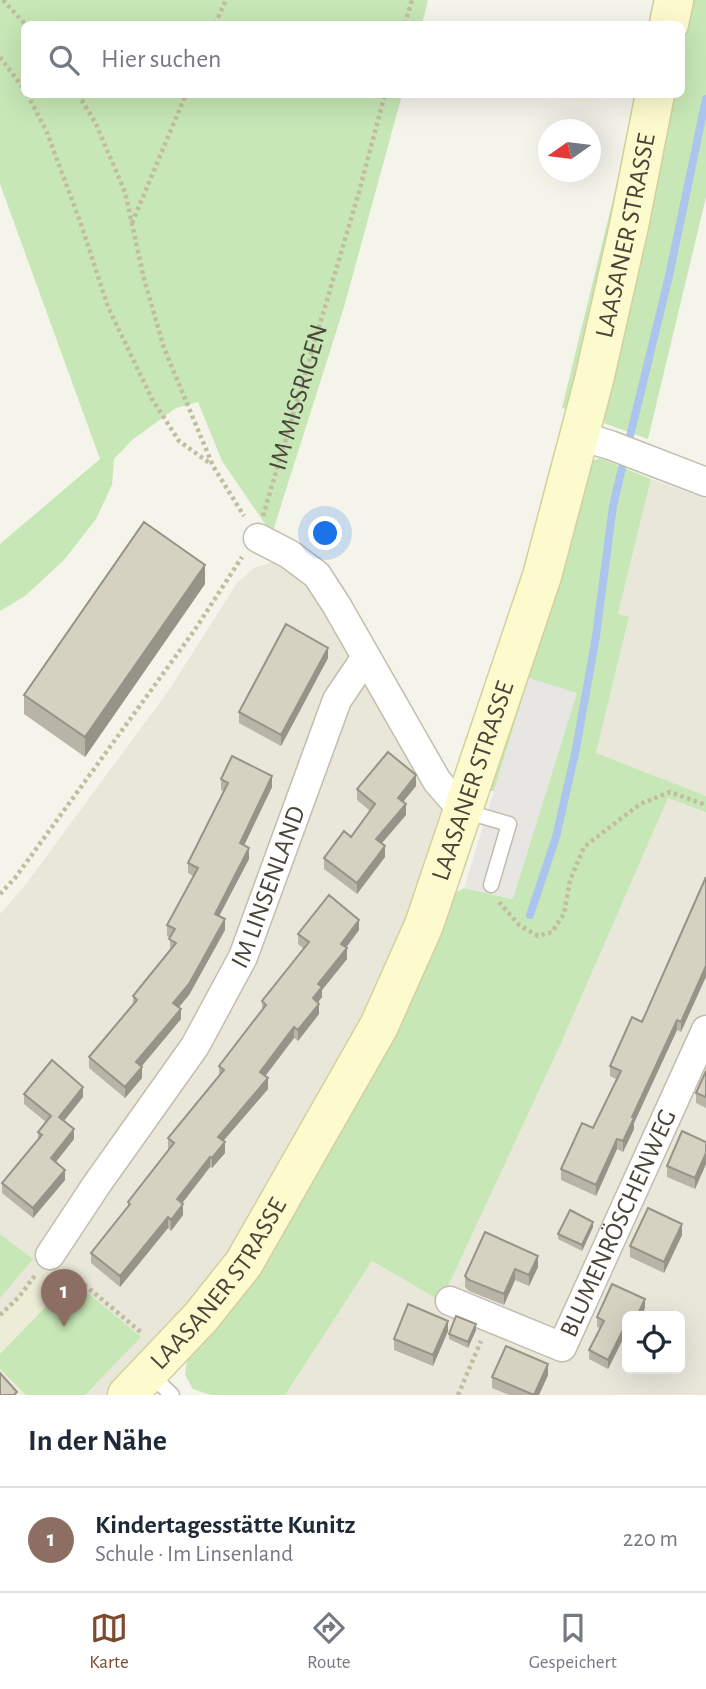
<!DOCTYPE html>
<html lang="de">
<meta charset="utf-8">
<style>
body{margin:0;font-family:"Alegreya Sans",sans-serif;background:#f2f2f3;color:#1f2937}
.controls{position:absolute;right:21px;bottom:21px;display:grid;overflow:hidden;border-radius:10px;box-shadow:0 7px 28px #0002}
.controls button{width:63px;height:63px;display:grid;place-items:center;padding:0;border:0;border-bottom:2px solid #e0e1e3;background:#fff;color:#1f2937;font:35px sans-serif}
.compass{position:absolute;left:538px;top:119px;width:63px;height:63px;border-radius:50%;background:#fff;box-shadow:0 7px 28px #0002;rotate:256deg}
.you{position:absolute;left:326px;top:534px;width:24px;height:24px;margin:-18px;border:5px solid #fff;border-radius:50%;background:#1a73e8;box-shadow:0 0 0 10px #1a73e833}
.badge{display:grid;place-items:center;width:46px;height:46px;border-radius:50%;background:#7d492f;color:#fff;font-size:23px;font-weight:700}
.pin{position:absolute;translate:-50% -58px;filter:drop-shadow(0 2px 4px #0008)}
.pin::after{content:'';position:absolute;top:37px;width:24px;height:21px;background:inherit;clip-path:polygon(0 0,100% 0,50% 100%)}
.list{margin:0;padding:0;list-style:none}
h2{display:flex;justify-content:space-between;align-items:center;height:91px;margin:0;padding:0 28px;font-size:30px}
h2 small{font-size:23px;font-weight:400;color:#747a83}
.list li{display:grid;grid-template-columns:46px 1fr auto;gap:21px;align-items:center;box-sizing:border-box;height:105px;padding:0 28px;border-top:2px solid #e0e1e3}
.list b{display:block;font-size:26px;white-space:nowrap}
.list p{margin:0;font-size:23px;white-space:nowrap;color:#747a83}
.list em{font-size:23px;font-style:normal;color:#747a83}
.icon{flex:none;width:38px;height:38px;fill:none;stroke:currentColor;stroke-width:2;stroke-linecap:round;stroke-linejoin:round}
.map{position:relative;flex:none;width:706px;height:1395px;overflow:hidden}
.search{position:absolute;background:#fff;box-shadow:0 7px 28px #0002;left:21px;right:21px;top:21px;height:77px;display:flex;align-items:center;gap:18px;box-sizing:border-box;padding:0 24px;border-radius:10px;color:#747a83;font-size:26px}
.sheet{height:196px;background:#fff}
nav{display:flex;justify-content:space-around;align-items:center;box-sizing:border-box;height:98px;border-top:2px solid #e0e1e3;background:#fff;font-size:19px;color:#747a83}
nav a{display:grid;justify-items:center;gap:4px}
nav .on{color:#7d492f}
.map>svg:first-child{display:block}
</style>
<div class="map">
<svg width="706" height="1395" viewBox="0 0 706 1395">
<rect width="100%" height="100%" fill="#f5f4eb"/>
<path fill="#e9e7da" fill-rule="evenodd" d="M651,479L706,499V1395H285L372,1261L440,1300L562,1041L674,784L596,753L629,618L618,615ZM627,1316H680V1369H627Z
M275,561L301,571L445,811L410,934L236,1255L113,1395H0V914L23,888L169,690L237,583L254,568Z"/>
<path fill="#edecd6" d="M52,1263L141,1337L85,1395H0V1316Z"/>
<path fill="#c7e7b6" d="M0,0H428L422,24H24V94L402,95L344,307L272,534L222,461L198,402L176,408L132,440L114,459L112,485L96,519L64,560L25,596L0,611V544L100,459L0,184Z
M653,0H706V197L648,439L562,408L625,150L635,95L682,94V24H648Z
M600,458L651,479L618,614L629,617L596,753L706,796V812L668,798L562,1041L441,1301L372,1261L285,1395H211L193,1389L185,1375L188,1353L455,893L464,888L512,899L529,678L494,791H486L590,462Z
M0,1234L33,1259L0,1298Z
M72,1280L141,1337L85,1395H26L0,1369V1354Z"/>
<path fill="#e7e6e2" d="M529,678L577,693L513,899L464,888Z"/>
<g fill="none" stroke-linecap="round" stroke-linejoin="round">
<path stroke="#abc5ee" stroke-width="8" d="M630,436L669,276L706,99
M530,915L556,837L576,749L596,636L613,506L622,468"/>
<g stroke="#c0beae" stroke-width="17">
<path id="lane" d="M464,811L509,824L491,885
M150,1374L172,1395"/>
</g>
<g stroke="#c0beae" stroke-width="31">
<g id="street">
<path d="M580,436L610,445L706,482"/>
<path d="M258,538L289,554L317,575L337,606L437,781L462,810"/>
<path id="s2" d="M50,1255L97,1184L195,1046L243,957L337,700L366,657"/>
<path id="s3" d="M450,1301L562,1347L706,1030"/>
</g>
</g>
<g stroke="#d3d09d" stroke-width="41">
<g id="secondary">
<path d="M669,24L674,0"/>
<path id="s4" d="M127,1395L201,1317L244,1263L379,1026L424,925L542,576L594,380L629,226L655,94"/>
</g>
</g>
<g stroke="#c2bda0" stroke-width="4.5" stroke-dasharray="3.5 3.5" stroke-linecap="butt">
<path d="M3,0L25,24"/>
<path d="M215,24L226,0"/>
<path d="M405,24L412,0"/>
<path d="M0,57L24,89"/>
<path d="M27,94L46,130L81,224L108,307L152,399L179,441L211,464"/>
<path d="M78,94L96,124L125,192L144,279L164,348L213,466L244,516"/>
<path d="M132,223L186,94"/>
<path id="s1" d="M263,516L359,192L385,94"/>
<path d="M0,894L15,878L194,631L242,557"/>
<path d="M499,902L519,925L538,936L552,932L564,914L570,880L584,847L640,804L670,792L706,805"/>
<path d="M68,1271L142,1333"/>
<path d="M0,1315L19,1297L36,1274"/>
<path d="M458,1395L481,1341"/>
</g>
<use href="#lane" stroke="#fff" stroke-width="14"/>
<use href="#street" stroke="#fff" stroke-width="28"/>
<use href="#secondary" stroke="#fdfbce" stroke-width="38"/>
</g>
<path fill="#b8b5a6" d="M205,584L85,757L24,714V695Z
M328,658L281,746L239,723V712Z
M221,779L272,787L244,845L249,859L219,916L225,930L189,995L179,1007L181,1019L141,1067L142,1078L125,1098L89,1068V1057L133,1005V996L170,950V938L167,936V925L193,876L188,873V863L224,792L221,790Z
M416,786L403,802L406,815L381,844L385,857L357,894L324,869V858L351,837L370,811L357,800V789Z
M706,877L681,1032L677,1030L634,1123V1129L623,1152L617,1149L596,1196L561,1180V1169L593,1128L616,1079L610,1076V1066L642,1022Z
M359,930L346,948L347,959L322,990V997L318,1002L319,1014L298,1041L294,1038L265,1076L268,1089L223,1141L225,1153L212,1168L210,1167L182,1203L183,1215L171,1231L168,1228L120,1287L91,1263V1253L128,1207V1202L168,1150V1138L219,1077V1066L262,1010V1001L304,949L298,944V934Z
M706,1071V1108L696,1103V1093Z
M24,1094L83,1097L64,1121L74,1139L56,1162L65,1180L33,1218L2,1193V1183L38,1139V1132L46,1122L24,1104Z
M706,1142V1164L695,1189L667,1177V1166Z
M593,1227L582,1251L558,1239V1234Z
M682,1235L664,1273L630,1257V1246Z
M538,1267L529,1286L515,1280L504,1305L469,1291L465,1287V1276Z
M645,1308L627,1316V1341L623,1339L608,1369L589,1359V1350L600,1328L597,1327V1317Z
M476,1330L468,1348L449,1339V1334Z
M448,1331L433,1366L394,1350V1339Z
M548,1375L539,1395H509L492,1388V1377Z"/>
<path fill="#969387" d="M205,565V584L85,757V737Z
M328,648V658L281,746V735Z
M416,775V786L398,808V798Z
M272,776V787L240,854V843Z
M406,804V815L376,850V839Z
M385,846V857L357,894V883Z
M249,848V859L215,924V914Z
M225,919V930L189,995L173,1014V1003Z
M359,920V930L341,954V944Z
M347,948V959L322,990V997L313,1009V998L318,984Z
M706,966V977L681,1032V1022Z
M319,1004V1014L298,1041V1030Z
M181,1009V1019L136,1073V1062Z
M677,1020V1030L634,1123V1129L623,1152V1141L632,1117Z
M294,1027V1038L260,1083V1072Z
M142,1067V1078L125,1098V1087Z
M268,1078V1089L218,1147V1137Z
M83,1087V1097L59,1127V1117Z
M74,1129V1139L51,1168V1158Z
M617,1139V1149L596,1196V1185Z
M225,1142V1153L212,1168V1158Z
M706,1153V1164L695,1189V1178Z
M210,1157V1167L177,1210V1199Z
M65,1170V1180L33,1218V1208Z
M183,1204V1215L171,1231V1220Z
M168,1217V1228L120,1287V1276Z
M593,1222V1227L582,1251V1245Z
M682,1224V1235L664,1273V1262Z
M538,1256V1267L529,1286V1275Z
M515,1269V1280L504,1305V1294Z
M645,1299V1308L641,1316H637Z
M448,1321V1331L433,1366V1355Z
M476,1324V1330L468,1348V1342Z
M623,1330V1339L608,1369V1360Z
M548,1364V1375L539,1395H534Z"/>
<path fill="#d6d2c1" stroke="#969387" stroke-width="2" d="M144,522L205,565L85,737L24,695Z
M286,624L328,648L281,735L239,712Z
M388,752L416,775L398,798L406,804L376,839L385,846L357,883L324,858L344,831L351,837L375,804L357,789Z
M232,756L272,776L240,843L249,848L215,914L225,919L189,984L173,1003L181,1009L136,1062L142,1067L125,1087L89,1057L137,1000L133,996L176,943L169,939L175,929L167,925L198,868L188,863L228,783L221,779Z
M706,877V966L681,1022L677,1020L632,1117L634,1118L623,1141L617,1139L596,1185L561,1169L582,1123L593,1128L621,1071L610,1066L632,1017L642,1022Z
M329,895L359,920L341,944L347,948L318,984L322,987L313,998L319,1004L298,1030L294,1027L260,1072L268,1078L218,1137L225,1142L212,1158L210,1157L177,1199L183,1204L171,1220L168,1217L120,1276L91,1253L130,1204L128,1202L174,1143L168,1138L224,1070L219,1066L266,1005L262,1001L309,942L298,934Z
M52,1060L83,1087L59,1117L74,1129L51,1158L65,1170L33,1208L2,1183L42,1135L38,1132L51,1116L24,1094Z
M706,1071V1097L696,1093Z
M682,1131L706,1142V1153L695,1178L667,1166Z
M648,1208L682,1224L664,1262L630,1246Z
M570,1210L593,1222L582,1245L558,1234Z
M485,1232L538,1256L529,1275L515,1269L504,1294L469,1280L465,1276Z
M612,1284L645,1299L637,1316H627V1331L623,1330L608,1360L589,1350L604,1321L597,1317Z
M408,1304L448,1321L433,1355L394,1339Z
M456,1316L476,1324L468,1342L449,1334Z
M506,1346L548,1364L534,1395L492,1377Z
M0,1373L17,1392L14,1395H0Z"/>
<g text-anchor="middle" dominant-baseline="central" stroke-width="6" stroke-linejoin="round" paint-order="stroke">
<g font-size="26" fill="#494639" stroke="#fff">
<text stroke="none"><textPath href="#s4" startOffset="1279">LAASANER STRASSE</textPath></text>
<text stroke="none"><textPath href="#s1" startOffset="124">IM MISSRIGEN</textPath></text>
<text stroke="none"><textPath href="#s4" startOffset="712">LAASANER STRASSE</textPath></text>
<text stroke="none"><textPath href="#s2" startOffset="430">IM LINSENLAND</textPath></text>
<text stroke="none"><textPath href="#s3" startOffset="257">BLUMENRÖSCHENWEG</textPath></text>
<text stroke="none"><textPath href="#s4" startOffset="145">LAASANER STRASSE</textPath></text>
</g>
</g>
</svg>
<div class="controls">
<button><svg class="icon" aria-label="locate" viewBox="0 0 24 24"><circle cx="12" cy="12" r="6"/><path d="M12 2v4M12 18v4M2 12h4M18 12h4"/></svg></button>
</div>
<svg class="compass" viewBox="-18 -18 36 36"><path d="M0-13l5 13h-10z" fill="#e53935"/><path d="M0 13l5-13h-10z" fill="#747a83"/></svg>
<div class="you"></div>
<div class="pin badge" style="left:64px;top:1327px;background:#8d6e63">1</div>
<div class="search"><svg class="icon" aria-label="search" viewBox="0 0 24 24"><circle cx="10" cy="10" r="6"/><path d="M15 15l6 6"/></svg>Hier suchen</div>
</div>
<section class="sheet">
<h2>In der Nähe<small></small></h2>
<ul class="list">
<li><span class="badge" style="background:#8d6e63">1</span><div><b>Kindertagesstätte Kunitz</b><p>Schule · Im Linsenland</p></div><em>220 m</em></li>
</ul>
</section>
<nav>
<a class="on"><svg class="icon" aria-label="map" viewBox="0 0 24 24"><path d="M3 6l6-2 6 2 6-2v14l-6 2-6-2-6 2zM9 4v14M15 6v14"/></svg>Karte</a>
<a><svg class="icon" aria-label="directions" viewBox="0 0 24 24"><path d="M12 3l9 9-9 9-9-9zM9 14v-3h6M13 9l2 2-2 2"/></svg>Route</a>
<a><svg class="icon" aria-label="saved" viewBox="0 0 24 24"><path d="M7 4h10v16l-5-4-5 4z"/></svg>Gespeichert</a>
</nav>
